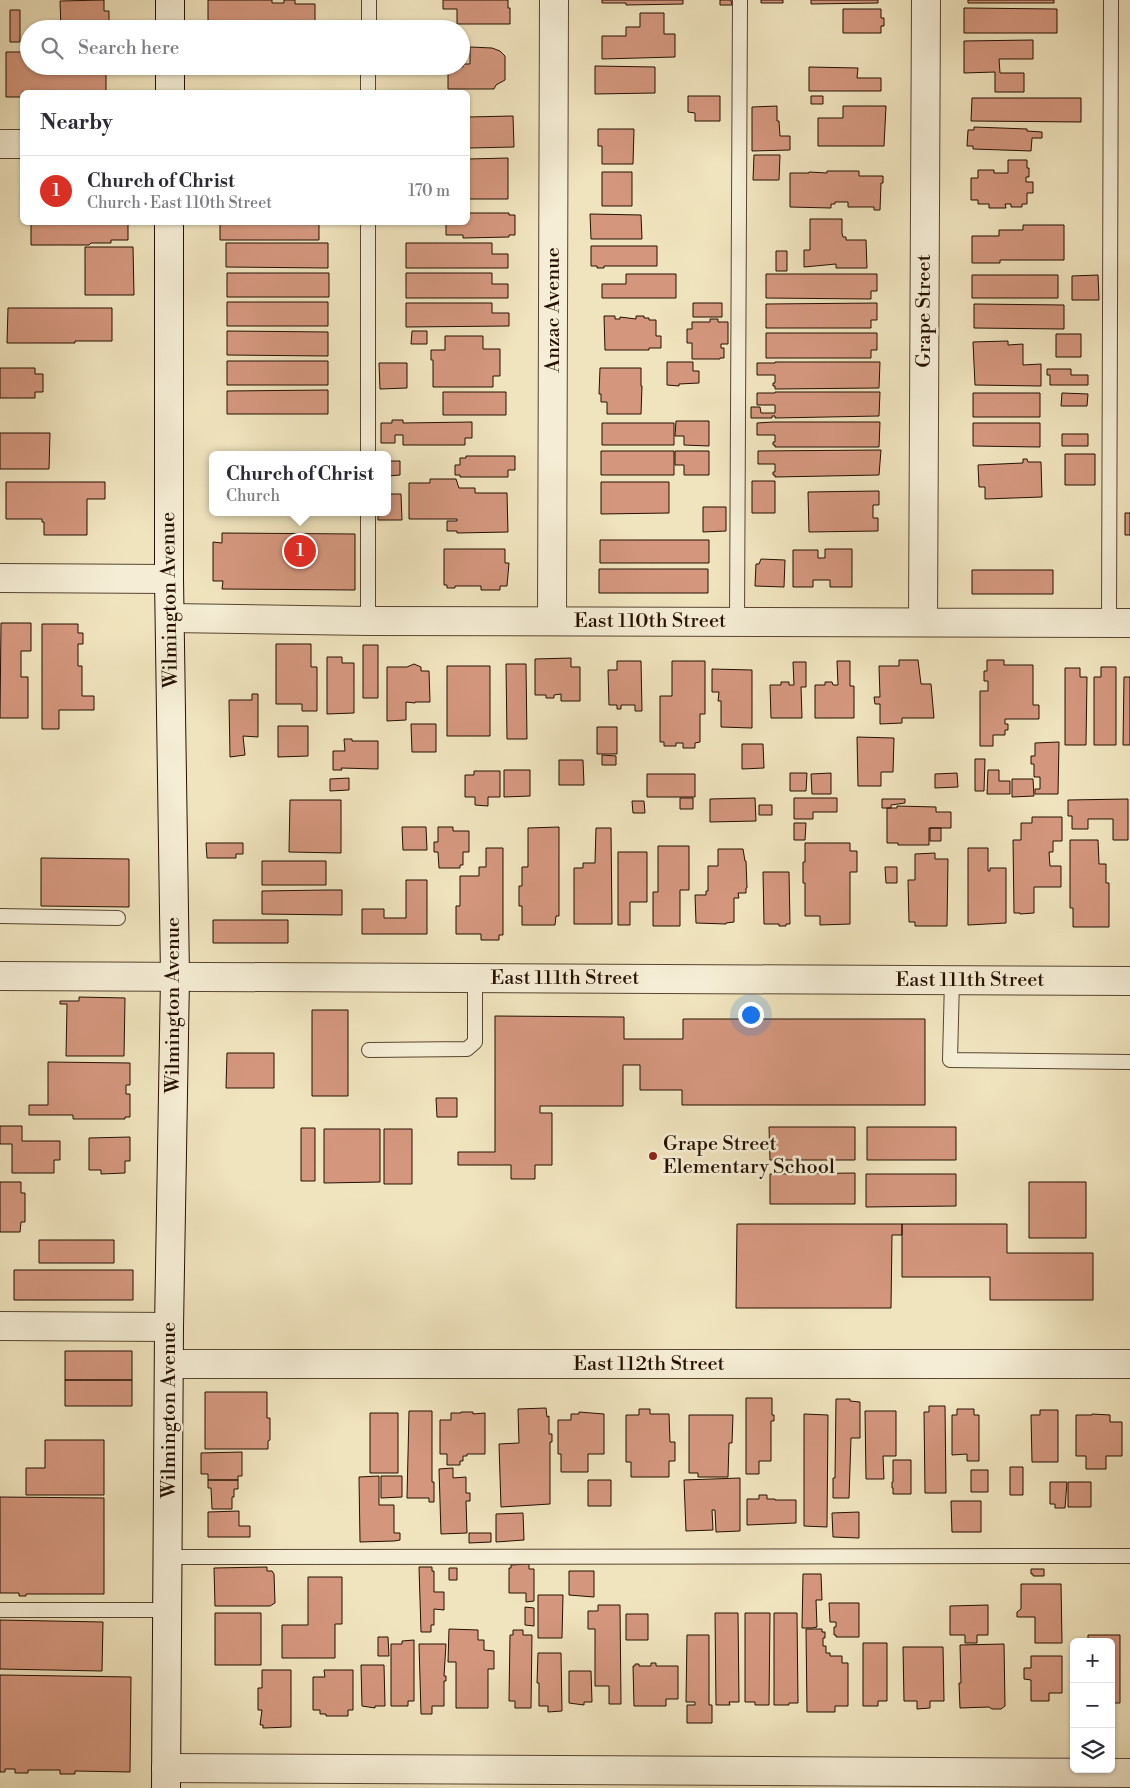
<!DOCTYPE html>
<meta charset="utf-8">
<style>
body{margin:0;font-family:"Libre Bodoni",serif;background:#f2f2f3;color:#2b2b33}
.controls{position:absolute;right:15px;bottom:15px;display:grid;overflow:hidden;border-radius:8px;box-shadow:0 1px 4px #0004}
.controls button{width:45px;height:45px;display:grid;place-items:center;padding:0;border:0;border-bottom:1px solid #e1e1e2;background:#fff;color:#2b2b33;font:25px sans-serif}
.you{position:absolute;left:750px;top:1014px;width:18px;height:18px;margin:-12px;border:4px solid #fff;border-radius:50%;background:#1a73e8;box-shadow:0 0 0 8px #1a73e833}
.badge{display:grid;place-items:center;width:32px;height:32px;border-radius:50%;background:#d93025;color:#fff;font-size:16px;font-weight:700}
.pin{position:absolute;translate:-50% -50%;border:2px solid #fff;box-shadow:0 1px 5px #0006}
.popup{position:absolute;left:209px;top:451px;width:182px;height:65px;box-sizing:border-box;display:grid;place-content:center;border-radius:8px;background:#fff;filter:drop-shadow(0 1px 4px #0005);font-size:16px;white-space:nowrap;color:#7c7c81}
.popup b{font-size:19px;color:#2b2b33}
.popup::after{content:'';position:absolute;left:50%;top:100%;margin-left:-10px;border:10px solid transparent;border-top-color:#fff}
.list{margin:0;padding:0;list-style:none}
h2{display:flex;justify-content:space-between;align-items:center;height:65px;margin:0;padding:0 20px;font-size:21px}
h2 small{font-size:16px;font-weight:400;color:#7c7c81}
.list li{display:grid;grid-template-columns:32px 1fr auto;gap:15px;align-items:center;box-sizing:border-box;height:70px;padding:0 20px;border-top:1px solid #e1e1e2}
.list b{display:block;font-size:19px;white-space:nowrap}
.list p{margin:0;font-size:16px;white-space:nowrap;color:#7c7c81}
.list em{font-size:16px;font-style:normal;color:#7c7c81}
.icon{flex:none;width:28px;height:28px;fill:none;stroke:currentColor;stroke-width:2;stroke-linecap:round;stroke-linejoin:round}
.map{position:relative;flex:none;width:1130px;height:1788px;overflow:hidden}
.search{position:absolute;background:#fff;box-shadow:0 1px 4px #0004;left:20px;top:20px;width:450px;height:55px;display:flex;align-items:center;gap:12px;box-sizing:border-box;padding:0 18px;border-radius:28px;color:#7c7c81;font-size:19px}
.panel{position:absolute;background:#fff;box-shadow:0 1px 4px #0004;left:20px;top:90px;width:450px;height:135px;border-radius:8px}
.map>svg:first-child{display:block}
</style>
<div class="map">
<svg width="1130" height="1788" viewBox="0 0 1130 1788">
<rect width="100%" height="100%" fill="#f0e4be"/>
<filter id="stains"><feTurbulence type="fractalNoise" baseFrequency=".004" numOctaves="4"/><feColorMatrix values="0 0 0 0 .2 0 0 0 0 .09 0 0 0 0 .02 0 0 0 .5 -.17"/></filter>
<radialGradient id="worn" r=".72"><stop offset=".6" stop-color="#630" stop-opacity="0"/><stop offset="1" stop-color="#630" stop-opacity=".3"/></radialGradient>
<path fill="#d4977e" stroke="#251001" d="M104,0V11H109V29H61L60,1Z
M208,0H272V3H284V0H295V4H315V29H208Z
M443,0H508V8H510V24H457V9H443Z
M602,0H683V4L626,5V3H602Z
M720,0H731L732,5H720Z
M761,0H783V3H761Z
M811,0H878V3L811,4Z
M968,0H1054V3H968Z
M964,8L1057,9V33H964Z
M843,9H881V18H884V26H881V33H843Z
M10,10H20V42H10Z
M640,13H664V34H675V57L602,59V36H626V27H640Z
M1033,40V59H999L1000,73H1024V92H995V72L964,73V41Z
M470,47L492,48L500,51L505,56V80L496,85L494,89H448V67H463V64H470Z
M6,52H29V66H108V74H106V92H22V97H6Z
M595,66L655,67V93L595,94Z
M809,67L858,68L857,78H881V91H809Z
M688,96H720V121H695V113L688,112Z
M811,96H823V104H811Z
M972,98H1081V122L971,121Z
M777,106V121H779L780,136H790V150L752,151V107Z
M843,106H886L884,146H818V118H843Z
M513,116L514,147L468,148V117Z
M974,127L1027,129V131L1042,132V138H1032L1031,151L973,149V146H967L968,130H974Z
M598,129H634L633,164H602V146H598Z
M754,155H780L779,180H753Z
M508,158V199H468V159Z
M1008,160H1027V168H1029V177H1026V182H1033V193H1027V204H1022V207H1011V204H1005L1006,208H989V204H978V200H971V178H978V170H994V173H1008Z
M827,171H859V176H883V183H881L880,210H874V207H848V202H835V204H831V208L790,207V173H809V172L827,173Z
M602,172H632V206H602Z
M468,213H509V215H515V235H509V237L463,238V235H446V222H468Z
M590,214L641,215L642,239H591Z
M810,219H842V233L843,237H846V240H866L867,268H836V264L804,267V250H810Z
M31,222H133V224H128V240H111V243H91L89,245H31Z
M220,222H319V240H220Z
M1023,225H1064V260H1000V263H972V236H999V230H1023Z
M226,243H328V268L226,267Z
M406,243H492V254H508V268H406Z
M591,246H657V266H604V268H597V266H591Z
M85,247H133L134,295H85Z
M776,251H787V271H776Z
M227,273H329V297H227Z
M406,273H492V284H508V298H406Z
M626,274H676V298H602V284H626Z
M766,274H877V291H871V299L766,298Z
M972,275H1058V298H972Z
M1098,275L1099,300H1072V276Z
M227,302H328V326H227Z
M406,303H492V313H509V326L406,327Z
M693,303H722V317H693Z
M877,303V320H871V328H766V304Z
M974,304L1064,305V329L974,328Z
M8,308H112V341H75V343H7Z
M604,316H615V319H620V317L636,319V316H644V318H649V320H656V336H661V348H649V350H605Z
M710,319H718V322H728V344H721V348H724V358H720V359H692V343H687V329H692V322H710Z
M227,331L328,332V356L227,355Z
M412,331H427V344H411Z
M766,333H877V350H871V358H766Z
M1056,334H1081V357H1056Z
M445,336H483V349H500V376H493V387H433V360H431V350H445Z
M1008,341V345L1023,344V365L1041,364V386L975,385L973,342Z
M227,361H328V385H227Z
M667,362H693V371H699V383L679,384V386L667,385Z
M775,362H880L879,388L775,389V386H773V383H775V375H757V363H775Z
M379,363H407V388L380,389Z
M0,368H35V374H43V392H35V398H0Z
M600,368H641V386H642L641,414H607V402H601V394H599Z
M1047,369H1071V375H1088V385H1050V375H1047Z
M328,390V414H227V391Z
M443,392H506V415H443Z
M775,392H880L879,416L775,418V416H772V418H751V407H760L761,413H775V405H757V393H775Z
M973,393H1040V417H973Z
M1062,393L1088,394L1087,406H1061Z
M392,420H403V423L472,422V438H465V445H403V435H395V443H381V423H392Z
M676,421H709V446L684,445V436H675Z
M774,422H880L879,447H775V445H773V442H775V435H757V423Z
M602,423H674V445H602Z
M973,423H1040V447L973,446Z
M0,433H50L49,469H0Z
M1062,434H1088V446H1062Z
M881,450L879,475L775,477V475H773V472H775V464H758V451Z
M601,451H674V475H601Z
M675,451H709V475H684V465H675Z
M1065,454H1095V485H1065Z
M466,456H515V470H508V477H460V475H455V465H460V458H466Z
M1023,459H1027L1028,462H1041L1042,497L985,499V487H979L978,465L1023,463Z
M388,461H400V475L388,476Z
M430,479H456L459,488H475V493H507L508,532L457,533V531H447V521H457V519H409V483H430Z
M752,481H775V513H752Z
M6,482H105V499H87V535H44V522H42V519H6Z
M601,482H669V513L601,514Z
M879,491V505H873V518H878V531L809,532L808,492Z
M388,494H401L402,520H378V512H388Z
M703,507H726V531L703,532Z
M1125,513H1130V535H1125Z
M222,533L355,534V590L222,589L223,581H213V542L222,543Z
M600,540H709V563H600Z
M444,549H505V563H509L507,586H500V590H481V586H455V588H447V585H444Z
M825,549H852V587H830V580H813V587H793V550H818V558H825Z
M761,559L785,560L784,587L755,586L756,564H759Z
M599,569H708V593H599Z
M972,570H1053V594H972Z
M1,623H31V651H21V677H28V718H0Z
M42,624H78V633H83V644H78V666H82V696H94V710H59V729H42Z
M276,644H311V667H317V711H302V704H276Z
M363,645H378V698H363Z
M327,657H342V663H354V713L327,714Z
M571,658V667H580V701H561V694L554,695V698H546V695H535V659Z
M899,660H918L921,684H931L934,718H902V723L880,724V704H875L874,697H880L879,666H899Z
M987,660H1004V665H1033V705H1039V719H1005V724H1008V730H1005V735H993V746H980V691H988V681H984V671H987Z
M617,661H641L642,711H635V705H621V709H617V705H609L608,670H617Z
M672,661H705V714H700V742L695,743V748H683V743H676V746H664V742H660V696H672Z
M837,661H850V686H854V718H815V685H825V682H832L833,685H838Z
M793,662H806V687H801L802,718H771L770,685H781V682H789V685H794Z
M414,664L421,667V671H429L430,702H415V703L406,702V720L387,721V667H407Z
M506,664H526L527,739H507Z
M447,666H490V736H447Z
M1101,667H1116V745H1094V677H1101Z
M1065,668H1080V677H1087L1086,745H1065Z
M712,669L752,670V728L721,727V701H718L719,692H712Z
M1124,677H1130V745H1123Z
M252,694H258V737L243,736L245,755L230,757L229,700H252Z
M411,724H436V752H412Z
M278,726H308V756L278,757Z
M597,727H617V754H597Z
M857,737L894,738L893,772H881V786H858Z
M344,739H352V741H378V769L341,768L342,770H333V751H345Z
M1059,742L1058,794H1035V789H1040V777H1034V764H1031V756H1035V743Z
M742,744H763L764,768L742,769Z
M602,755L616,756V765H602Z
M975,759H985L984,791H975Z
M559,760H583L584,785H559Z
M504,770H530V796L504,797Z
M988,770H999V781H1010V794H987Z
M474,771H500V797H488V806L475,805V797H465V775H474Z
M790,773H807L806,791H790Z
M831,773V794H812L811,774Z
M957,773L958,787L935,788V774Z
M647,774H695V797H647Z
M349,778V790L330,791V779Z
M1012,779H1033L1034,796L1012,797Z
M680,798H693V809H680Z
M755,798L756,821L710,822V799Z
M794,798H837V812H813V819H794Z
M882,799H905V803L891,805V808H882Z
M1128,799V840H1113V819H1088V829H1072V816H1068V800Z
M290,800H341V853L289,852Z
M632,801H644L645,813H633Z
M759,805H772V815H759Z
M897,806L936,807V812H951V828H929V845H898V843H887V808H897Z
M1032,817H1062V841H1053V852H1049L1050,866H1061V887H1034V913L1020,914V913H1014L1013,840H1021V823H1032Z
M794,823H806L805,840H794Z
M402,827H426L427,850H403Z
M438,827H453V831H469V852H463V865H460V868H439L438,852H434V842H438Z
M559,827V916H556L555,925H522V906H519V886H522V867H528V828Z
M596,828H611L612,924H574V868H583V863H595Z
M930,828H941V841H930Z
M1070,840H1098L1099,864H1106V883H1109V927H1073V908H1070Z
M206,843H243V854H236V858H207Z
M805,843H850V851H857V872H850V924L820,925V916H805V883H803V862H805Z
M658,846H689V890H680V926H653V892H658Z
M486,848H503V935H499V940H481V934H456V906H460V876H479V867H486Z
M968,848H988V871H990V868H1006V923L968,925Z
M718,849H743L745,861H746L747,888H746V893H738L739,898H734V922L726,923V924L696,923L695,895H706V891H708V866H718Z
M618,852H647V902H630V925H618Z
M935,853V859H948L947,926H915V922H909L908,880H915V854Z
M41,858L129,859V907L41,906Z
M262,861H326V885H262Z
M885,867H897V883H886Z
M763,872H789L790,924H786V926H779V924H764Z
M406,880H427V934H362V909H384V918H406Z
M326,890H342V915L262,914V891Z
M213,920H288V943H213Z
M79,997L125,998L124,1056H66L67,1004H60V1001H79Z
M312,1010H348V1096H312Z
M495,1016L624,1017V1039H683V1019H925V1105H682V1090H640V1065H623V1106H540V1113H552V1165H535V1179H511V1165H458V1152H495Z
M227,1053H274V1088H226Z
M48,1062L130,1063V1085H126V1094H130V1117H125V1119H73V1115H29V1105H48Z
M436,1098H457V1117H437Z
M0,1126H22V1141H60V1160H54V1173H12V1144H0Z
M769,1127H855V1160H770Z
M867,1127H956V1160H867Z
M301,1128H315V1181H301Z
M324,1129H380V1182L324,1183Z
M384,1129H412V1184H384Z
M130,1137V1161H125V1173L101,1174V1170H89V1138Z
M855,1173V1204H770V1174Z
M866,1174H956V1206L866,1207Z
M0,1182H21V1193H25V1222H21L20,1232H0Z
M1029,1182H1086V1238H1029Z
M737,1224H902V1235H892L891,1308H736Z
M902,1224H1007V1253H1093V1300H990V1277H902Z
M39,1240H114V1263H39Z
M14,1270H133V1300H14Z
M65,1351H132V1380H65Z
M65,1380H132V1406H65Z
M205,1392H267V1418H270V1440L268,1441V1449H205Z
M746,1398H772V1415H774V1421H771V1461H759V1474H746Z
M836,1399H850V1401L860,1402V1438H851L849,1498H833V1478H835Z
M929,1406H945L946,1493H925L924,1412H929Z
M546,1408L547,1417L549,1416V1434H552V1442H550V1504L501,1507L499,1444L519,1443L518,1409Z
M639,1409H650V1414H669L670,1442H675V1461H669V1477H631V1462H626V1415H639Z
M957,1409H974V1415H979V1461H967V1454L952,1455V1415H957Z
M1040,1410H1058V1462H1032L1031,1415H1040Z
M409,1411H432V1482H434V1502H429V1498H407Z
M865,1411H896V1456H883L884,1479H866Z
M461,1412H473V1414L485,1413V1454H467V1456H463V1461H460V1465H447V1454H440V1420H451V1413H461Z
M579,1412L604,1414V1454H588V1472H561V1454H558V1420H571V1414H579Z
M370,1413H398V1473H370Z
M804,1414L828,1415L827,1527L804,1526Z
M1092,1414L1110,1415V1422H1122V1456H1106V1469H1086V1456H1076V1415H1092Z
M689,1415H733L732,1443H729L728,1477H698V1473H689Z
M45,1440H104V1495H26V1468H45Z
M242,1452V1476H238V1480H208V1474H201V1453Z
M893,1460H911V1494H893V1488H892V1482H893Z
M1010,1467H1023V1495H1010Z
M453,1468V1478L466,1477V1493H470V1501H466L467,1533L441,1534L439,1469Z
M971,1470H988V1492H971Z
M379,1476V1505H394V1533H400V1540L394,1541L360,1542L359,1477Z
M381,1476H402V1497L381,1498Z
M740,1478V1531L716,1532L715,1510H712L713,1530L686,1531L684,1480Z
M208,1480H238V1489H234V1497H232V1509H212L211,1488H208Z
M588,1480H611V1506H588Z
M1050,1482H1067L1065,1508H1055V1504H1050Z
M1068,1482H1091V1507H1068Z
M759,1495H767V1499H775V1500H796V1523L747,1525V1499H759Z
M0,1497L104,1498V1594H26V1596H19V1593H0Z
M951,1501H981V1532H952Z
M239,1511V1526H250V1537H208V1512Z
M859,1512V1538L833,1537L832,1513Z
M523,1513L524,1540L496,1542V1514Z
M469,1533H491V1542L469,1543Z
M529,1564V1569H534V1601L526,1602V1593H509V1568H511V1565Z
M267,1567V1571H272L274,1574L275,1603L270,1606H215L214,1568Z
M419,1567H432V1571H434V1592H444V1610L434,1609V1625H431V1632H421Z
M449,1568H457V1580H449Z
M1031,1569H1044V1576H1033V1574H1031Z
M569,1571H594V1597L569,1595Z
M803,1574H821L822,1600H816L817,1627L812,1628H802Z
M308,1577H342V1624H335V1658H282V1625H308Z
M1021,1584H1061L1062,1643H1035V1617H1017V1612L1021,1609Z
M538,1595H563L562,1638H538Z
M829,1603H859V1637H836V1635H834V1627H836V1622H830Z
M598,1605H620L621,1704H609V1686H595V1629H588V1611H598Z
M988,1605V1635H977V1643H965V1635H950V1606Z
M525,1607L534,1608V1626L525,1625Z
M215,1613H261V1665H215Z
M715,1613H738L739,1702H729L730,1705H716Z
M745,1613H770L769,1705H755V1702H745Z
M774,1613H797L798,1703H789V1705H774Z
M626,1614H648V1640H626Z
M0,1620L103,1622L102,1671L0,1669Z
M449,1629L478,1630V1640H484V1650L494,1651V1669H488V1708H456V1662H448Z
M806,1629H822V1632H825V1638H823V1646H826V1653H830V1656H842V1663H848V1706H835V1712H807Z
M513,1630H523V1635H532L531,1708H515V1701H509L510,1635H513Z
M687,1635H709V1705H712V1723H687V1705H695V1702H686Z
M1088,1635H1120V1703H1111V1642H1088Z
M378,1637H388L389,1656H378Z
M414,1640V1701H408V1706H391V1644H402V1641Z
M863,1643H887V1701H878V1706H863Z
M419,1644H446L444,1676H446V1681H444V1706H432V1714H421Z
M1004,1644L1005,1706L1001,1709H992L989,1707L960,1708L959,1683H961L960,1645Z
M903,1647H943L944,1701H930V1708L917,1709V1701H904Z
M538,1653H561L562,1711L548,1712V1706H539V1683H537Z
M1031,1656H1062V1693H1049V1701H1031V1680L1024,1679V1668H1031Z
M651,1663H656V1666H678V1699H666V1706H634L633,1666H635V1664H639V1666H651Z
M361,1665H384L385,1706H375V1708L362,1706Z
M262,1670H291V1727L263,1728V1725H260L262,1710H258V1688H262Z
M324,1670H353V1710H348V1716H326V1714H320V1710H313V1677H325Z
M569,1671H591L592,1702H584V1705L569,1703Z
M0,1675L131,1677L130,1772L75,1771V1774H60V1770H28V1773H15V1769H5V1772H0Z"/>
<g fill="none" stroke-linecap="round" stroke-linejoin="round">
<g stroke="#584530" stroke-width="16">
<path id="lane" d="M369,29V0
M368,92V66
M368,455V222
M368,621V512
M737,622L740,0
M1109,623L1111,0
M0,916L118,918
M952,980L950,1060L1130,1062
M369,1050L467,1049L475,1042V978
M167,1557L1130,1556
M0,1610H167"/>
</g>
<g stroke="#584530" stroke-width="30">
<path id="street" d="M0,144H22
M0,578L169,579
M170,618L368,621L1130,623
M552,621L554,0
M923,621L926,0
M0,976L1130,981
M0,1326L169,1327
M169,1364H1130
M166,1768L1130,1773"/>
</g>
<g stroke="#251001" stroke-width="30">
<path id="secondary" d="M170,29V0
M170,92V66
M166,1788L169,1327L175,977L169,579V222"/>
</g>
<use href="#lane" stroke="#f5edd5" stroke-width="14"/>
<use href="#street" stroke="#f5edd5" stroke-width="28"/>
<use href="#secondary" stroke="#f5edd5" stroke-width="28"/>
</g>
<circle fill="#8f2418" stroke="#f5edd5" stroke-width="2" cx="653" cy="1156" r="5"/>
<g text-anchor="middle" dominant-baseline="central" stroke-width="5" stroke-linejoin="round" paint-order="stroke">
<g font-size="20" fill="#251001" stroke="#f5edd5">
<text transform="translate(553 310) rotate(-90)">Anzac Avenue</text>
<text transform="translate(924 311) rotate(-90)">Grape Street</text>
<text transform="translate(170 600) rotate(-91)">Wilmington Avenue</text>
<text x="650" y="621">East 110th Street</text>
<text x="565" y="978">East 111th Street</text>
<text x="970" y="980">East 111th Street</text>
<text transform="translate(173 1005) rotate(-90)">Wilmington Avenue</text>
<text x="649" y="1364">East 112th Street</text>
<text transform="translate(169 1410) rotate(-90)">Wilmington Avenue</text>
</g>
<g font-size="20" fill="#251001" stroke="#f5edd5" text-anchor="start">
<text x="663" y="1144">Grape Street<tspan x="663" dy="23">Elementary School</tspan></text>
</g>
</g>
<rect width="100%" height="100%" filter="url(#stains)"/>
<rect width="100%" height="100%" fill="url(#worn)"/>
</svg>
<div class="controls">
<button>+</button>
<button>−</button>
<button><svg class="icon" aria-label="layers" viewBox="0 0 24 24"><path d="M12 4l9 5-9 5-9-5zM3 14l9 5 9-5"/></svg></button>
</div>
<div class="you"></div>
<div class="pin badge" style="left:300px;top:551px">1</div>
<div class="popup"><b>Church of Christ</b>Church</div>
<div class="search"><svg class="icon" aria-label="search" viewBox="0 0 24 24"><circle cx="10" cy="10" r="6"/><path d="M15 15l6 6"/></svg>Search here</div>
<section class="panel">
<h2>Nearby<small></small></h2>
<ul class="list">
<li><span class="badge">1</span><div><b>Church of Christ</b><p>Church · East 110th Street</p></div><em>170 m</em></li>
</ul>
</section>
</div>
